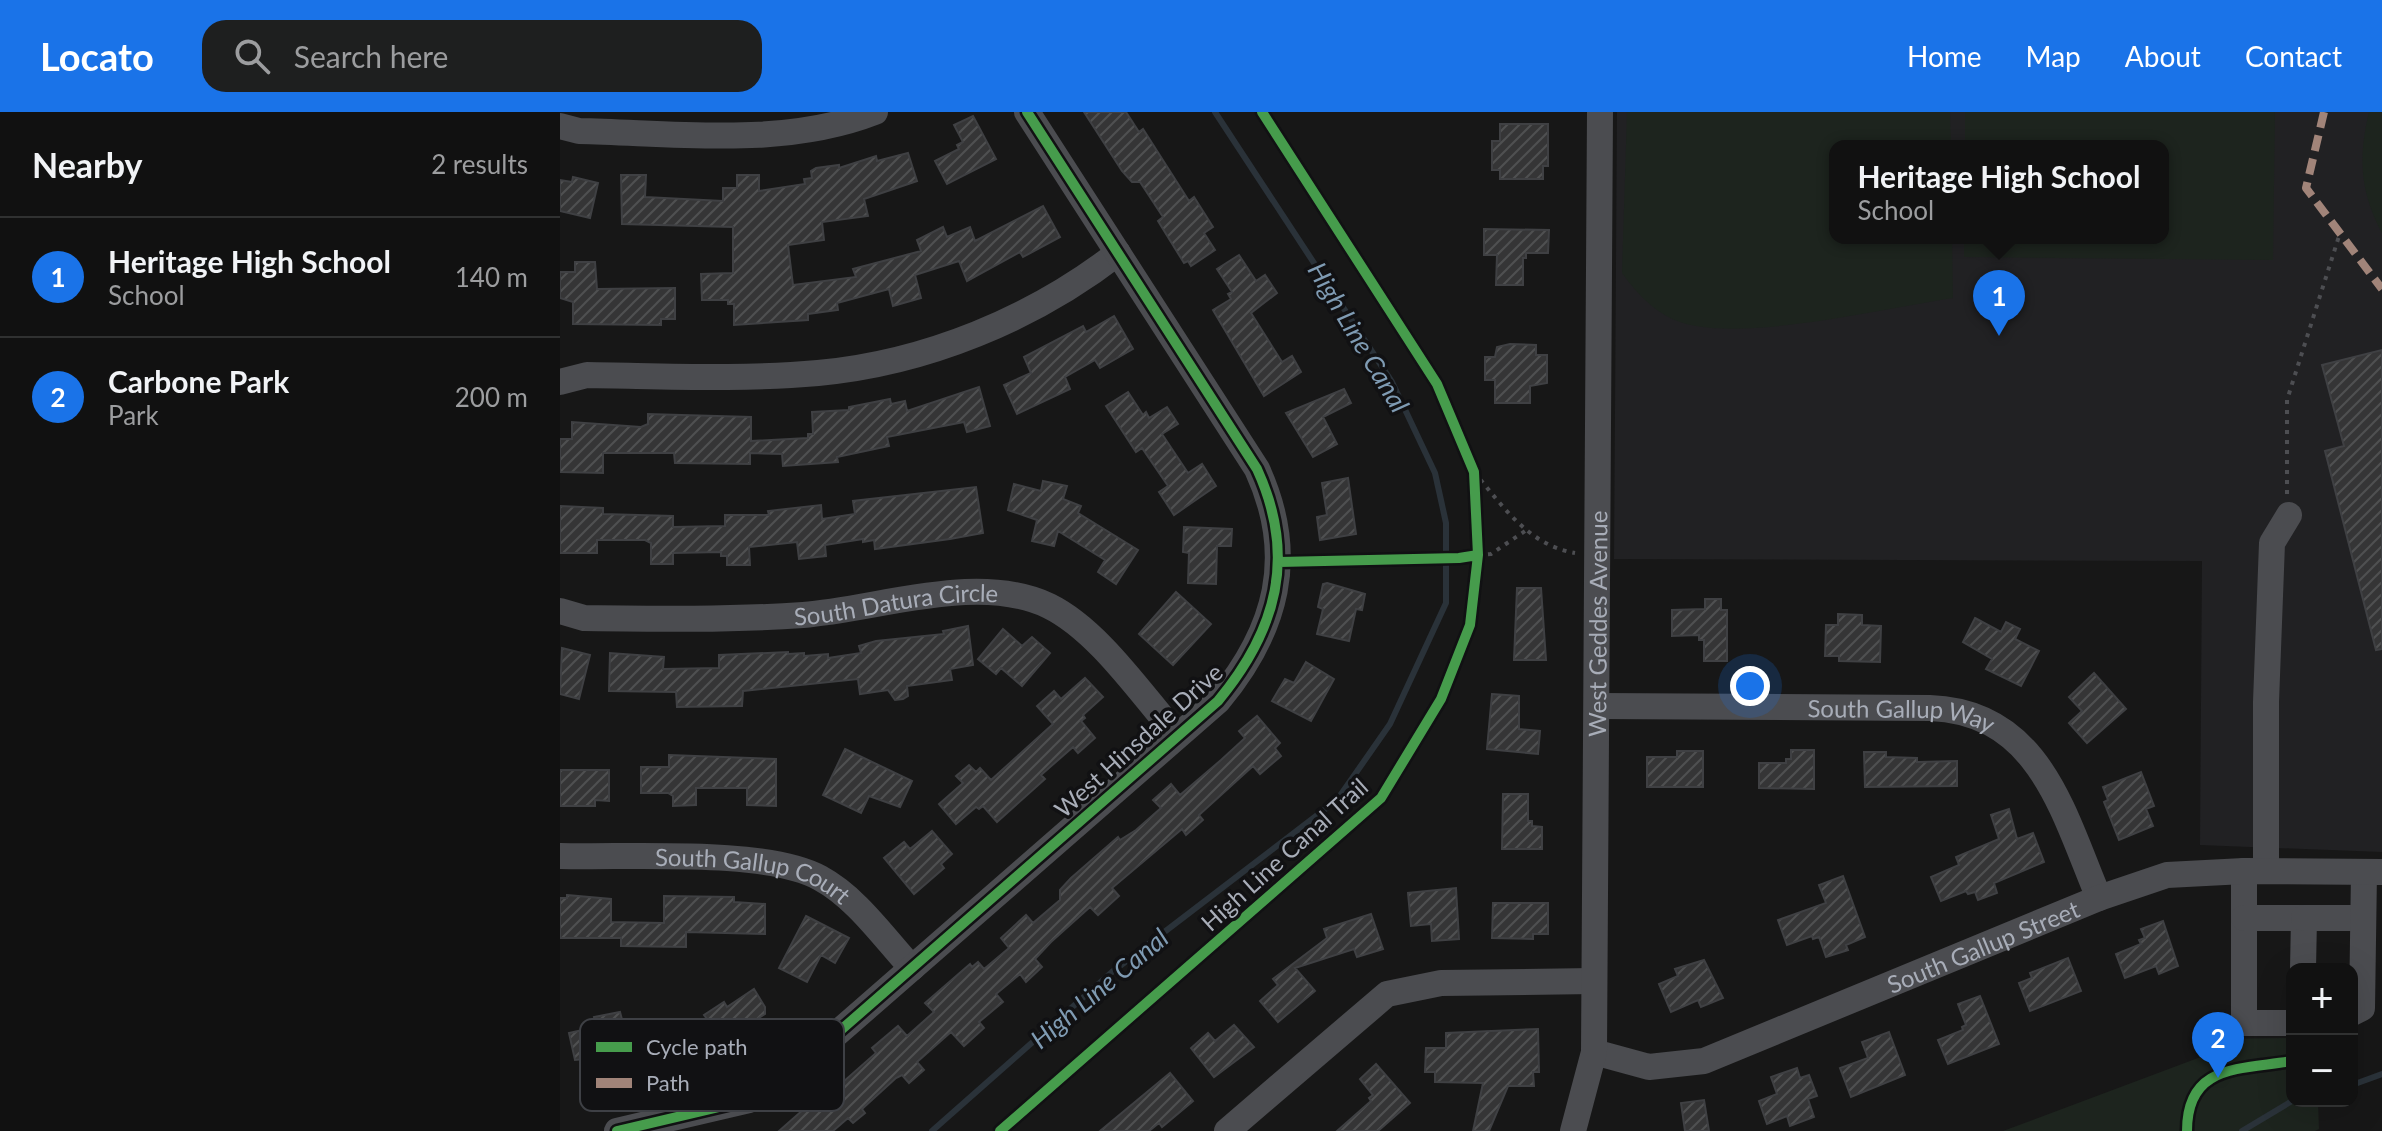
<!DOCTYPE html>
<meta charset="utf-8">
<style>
body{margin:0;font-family:Lato,sans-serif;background:#1e1f1f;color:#f1f3f6}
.controls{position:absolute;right:24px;bottom:24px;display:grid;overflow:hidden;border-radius:16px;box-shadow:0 8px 32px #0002}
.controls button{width:72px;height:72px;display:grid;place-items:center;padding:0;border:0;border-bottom:2px solid #303131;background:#111;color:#f1f3f6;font:40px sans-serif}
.you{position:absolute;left:1190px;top:574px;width:28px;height:28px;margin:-20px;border:6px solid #fff;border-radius:50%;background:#1a73e8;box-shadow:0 0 0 12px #1a73e833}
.badge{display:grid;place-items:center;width:52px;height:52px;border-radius:50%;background:#1a73e8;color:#fff;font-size:26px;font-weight:700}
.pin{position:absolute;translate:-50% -66px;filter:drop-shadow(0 2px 4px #0008)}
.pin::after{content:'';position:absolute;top:42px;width:28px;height:24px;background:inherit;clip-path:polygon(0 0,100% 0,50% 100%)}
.popup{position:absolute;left:1269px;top:28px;width:340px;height:104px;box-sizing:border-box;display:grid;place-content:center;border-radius:16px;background:#111;filter:drop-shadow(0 2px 6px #0005);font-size:26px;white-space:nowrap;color:#9c9d9f}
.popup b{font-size:30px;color:#f1f3f6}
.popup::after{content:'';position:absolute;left:50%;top:100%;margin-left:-16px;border:16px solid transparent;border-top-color:#111}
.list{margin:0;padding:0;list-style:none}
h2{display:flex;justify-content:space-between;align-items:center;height:104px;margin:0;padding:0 32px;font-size:34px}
h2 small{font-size:26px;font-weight:400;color:#9c9d9f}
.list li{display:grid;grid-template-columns:52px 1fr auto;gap:24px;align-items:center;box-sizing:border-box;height:120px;padding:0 32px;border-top:2px solid #303131}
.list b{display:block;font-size:30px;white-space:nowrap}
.list p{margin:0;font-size:26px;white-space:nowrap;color:#9c9d9f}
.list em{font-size:26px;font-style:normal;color:#9c9d9f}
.icon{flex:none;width:44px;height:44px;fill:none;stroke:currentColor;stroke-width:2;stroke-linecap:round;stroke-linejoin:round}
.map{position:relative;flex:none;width:1822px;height:1019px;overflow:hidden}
header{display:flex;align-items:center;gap:48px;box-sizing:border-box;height:112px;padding:0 40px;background:#1a73e8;color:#fff}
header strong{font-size:38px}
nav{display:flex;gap:44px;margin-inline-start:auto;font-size:28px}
.search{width:560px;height:72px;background:#1e1f1f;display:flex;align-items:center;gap:20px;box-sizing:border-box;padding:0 28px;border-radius:24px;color:#9c9d9f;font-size:30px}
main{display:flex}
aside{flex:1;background:#111}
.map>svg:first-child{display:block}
</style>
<header>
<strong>Locato</strong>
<div class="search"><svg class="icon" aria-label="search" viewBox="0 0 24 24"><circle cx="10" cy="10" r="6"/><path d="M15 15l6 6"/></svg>Search here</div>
<nav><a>Home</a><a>Map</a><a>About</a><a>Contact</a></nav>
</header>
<main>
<aside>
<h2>Nearby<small>2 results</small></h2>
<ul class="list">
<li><span class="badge">1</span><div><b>Heritage High School</b><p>School</p></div><em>140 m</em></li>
<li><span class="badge">2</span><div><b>Carbone Park</b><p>Park</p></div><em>200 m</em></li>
</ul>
</aside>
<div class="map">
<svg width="1822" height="1019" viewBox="0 0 1822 1019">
<defs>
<pattern id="building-hatch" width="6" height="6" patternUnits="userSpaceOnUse" patternTransform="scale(2)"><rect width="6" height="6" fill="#353536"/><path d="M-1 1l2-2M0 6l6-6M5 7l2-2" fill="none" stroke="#4f5051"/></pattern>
</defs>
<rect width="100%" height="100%" fill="#171717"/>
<path fill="#212123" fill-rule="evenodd" d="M1057,0H1822V740L1640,733L1642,449L1054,447ZM1275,34H1603V126H1275Z"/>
<path fill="#1d241e" d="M1067,0H1390L1391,34H1275V126H1392L1393,186C1326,196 1185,230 1123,211C1097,203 1078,183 1062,161Z
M1405,0H1715L1713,148L1404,145V126H1603V34H1405Z
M1809,0H1822V121C1800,80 1798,46 1809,0Z
M1732,926V989H1758L1759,1017L1755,1019H1443L1646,943L1643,927Z"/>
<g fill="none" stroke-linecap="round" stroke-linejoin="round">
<path stroke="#2a3239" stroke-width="6" d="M1792,973L1822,962
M372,1019L552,860L777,688L830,612L886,491V411L875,361L832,270L655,0
M1682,1019L1732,989"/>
</g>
<path fill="url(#building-hatch)" stroke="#3f4043" stroke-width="2" d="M524,0H566L579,20L583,17L629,89L634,85L653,115L644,121L655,138L631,154L628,149L624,151L598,109L603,105L580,70H572L562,59Z
M413,4L436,47L387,72L375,49L399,37L397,33L403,30L394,13Z
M940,12H988V54H983V67H940V58H932V29H940Z
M348,41L357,69L304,87L308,104L262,110L264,128L228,133L233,173L296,165L293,157L361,139L357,128L383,115L387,125L410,115L415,129L483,94L500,125L463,145L460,140L407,169L399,149L355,163L361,186L333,194L329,177L277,191L278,198L248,202V208L174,213V192H168V188H142L141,162L173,161V115L62,112L61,63H86L85,85L163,89V76H177V63H199V79L245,72L244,67L252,66L251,59L256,56L279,53V56L316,44L317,49Z
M13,65L38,71L30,106L0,99V68L12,70Z
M924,117L989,118L988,141H966V146H963V173H936L937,143H924Z
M679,143L696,169L705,163L717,181L691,201L722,250L732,244L741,260L704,284L653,198L671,187L668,182L672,180L657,157Z
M15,150H35L37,177L115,176V207H101V213L13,212V190L0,186V160H15Z
M554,204L573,237L540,256L535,248L505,265L510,277L457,302L444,273L471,261L464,245L523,214L526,220Z
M950,232L976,233V243H987V271L970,274V291H935V268H925V245H935L937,235Z
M1822,238V537L1816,538L1765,339L1784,334L1762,253Z
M419,275L430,314L407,320L404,310L327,325L329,334L277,345L278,350L223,354L222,342L190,341V352L115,351L114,341H43V361L0,360V327H12V310L81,315L88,312V302L191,305V329L248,326V322H253L252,300L289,298V295L330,287L331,292L345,289L347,299Z
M784,277L791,291L763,305L777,332L753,345L726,301Z
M568,280L583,303L586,300L589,306L607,295L618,312L602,322L628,361L642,352L656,374L614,403L599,380L608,374L582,336L576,340L546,294Z
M788,366L796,422L760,428L757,405L767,403L762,371Z
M483,369L507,374L503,387L521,394L518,401L578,438L556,472L538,460L545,448L498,419L494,434L472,429L477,408L448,398L454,372L481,379Z
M416,375L423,421L390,427L315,437L314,428L303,430V427L265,433L266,444L239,447L237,430L189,435L190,453H167V444H161V440L113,441V452H91V431L85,428H37V441H0V394L43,396V402L113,404V415L165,414V403H209L208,399L261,393L262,407L295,402L293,389Z
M624,415L672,417L671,434H657L656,472L628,471L629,441L623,440Z
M767,471L805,482L802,498L796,497L789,529L757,522L763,497L758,495L763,472Z
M957,476H981L986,548H954Z
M616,480L651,512L613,553L579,522Z
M1145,487H1161V498H1167V549H1144V528H1139V523L1112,524V498L1145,497Z
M1278,502L1302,503V513L1321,514L1320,550L1279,549V544H1265L1266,513H1278Z
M1415,506L1441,520L1446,510L1460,517L1455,527L1479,539L1461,574L1426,557L1432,547L1403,530Z
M408,514L413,553L390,557L392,568L347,574L348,584L343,587L335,588L328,578L300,582L298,567L183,579L182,594L117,595L116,580L49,579L50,541L104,545L103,557L159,556V543L228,540V542L244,541V544L268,542V546L301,541L299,534L316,529L384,522L383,519Z
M443,517L462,534L472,525L490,541L462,574L441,556L436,562L418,547Z
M2,536L30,543L19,587L0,582Z
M746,550L774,567L751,609L712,589L725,567L734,571Z
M1534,561L1566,597L1527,631L1509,611L1522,599L1509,585Z
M525,566L543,585L523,603L525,606L521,609L535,626L518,641L513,635L481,663L485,667L437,710L423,694L419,697L416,695L396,712L379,692L403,671L396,664L409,653L416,660L420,656L431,668L493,612L477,594L494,579L501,587Z
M932,582L959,584V617L980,619L978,642L927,637Z
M697,604L720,631L715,636L721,644L700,662L693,654L639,703L643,708L626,723L622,717L552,776L559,784L538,803L530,795L491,830L475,847L482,855L466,870L460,862L436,882L443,890L419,910L424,916L404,934L391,920L357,950L364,958L349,971L342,963L336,966L302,997L305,1001L293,1011L288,1006L273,1019H219L270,974L274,978L316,941L312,936L338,914L347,924L374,900L365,891L410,852L412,855L418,850L424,857L449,836L441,826L466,803L473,811L500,788V778L511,766L558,725L560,728L576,718L601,696L593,688L611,672L620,683L661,648L685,626L679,619Z
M285,637L352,669L340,695L309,684L301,701L263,683Z
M1231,638H1254V677L1199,676V651H1226V647H1231Z
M1117,639H1143V675H1087V645H1117Z
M1304,640H1326V645L1357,646V650L1397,649V674L1305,675Z
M109,643L216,647V694L187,693V676H136V693L113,694V684L108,681H81V655H109Z
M0,658H49V689L35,688V694H0Z
M1581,660L1594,694L1586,697L1593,714L1559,728L1544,690L1548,688L1543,675Z
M943,682H968V709H972V714L982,715V737H942Z
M1449,697L1457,727L1473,721L1484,750L1434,771L1437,781L1418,788L1415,780L1408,782L1406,779L1381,789L1371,765L1399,753L1396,745L1439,727L1431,703Z
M372,719L392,742L381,752L384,756L354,782L324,746L344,730L350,737Z
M1283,764L1305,825L1286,833L1288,838L1266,845L1259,825L1253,827L1252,824L1227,833L1218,808L1266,791L1259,773Z
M896,776L899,827L872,829L871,812L851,814L848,781Z
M7,783L51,787V810L104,811V784L174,785V790L205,792V822L126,820V835L61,834V826H0V786H7Z
M933,791H988V822H973V827L932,826Z
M811,802L823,837L797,845L794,837L735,856L755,879L718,910L700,889L718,873L713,867L767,826L764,817Z
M246,804L289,826L275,851L261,843L247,870L219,856Z
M1603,809L1618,854L1599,862L1596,854L1565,866L1556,842L1581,832L1579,828L1585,826L1581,817Z
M1508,846L1521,879L1470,899L1459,871L1472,866L1470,861Z
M1144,848L1163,886L1141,895L1138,888L1111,900L1099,872L1118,864L1115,857Z
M194,877L205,895V902L186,914L188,917L182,921L187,928L169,939L165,932L129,947L130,953L50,966L46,945L15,948L9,921L36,915L34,905L60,900L65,919L107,911L109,920L150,911L144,903L164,890L167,895Z
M1420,884L1439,932L1388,952L1378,928L1403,918L1402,915L1406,913L1398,892Z
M674,913L694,935L654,965L631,936L648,921L655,929Z
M978,917L979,960H973L974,974H948L929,1019H913L923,971L875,970V960H865L866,936H886V921Z
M1329,920L1345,963L1291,985L1280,956L1308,946L1302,930Z
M816,952L850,991L818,1019H777L811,989L809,986L813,983L800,967Z
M1237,956L1240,966L1249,963L1257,984L1248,987L1254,1005L1230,1014L1227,1004L1207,1012L1199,989L1217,982L1211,965Z
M610,961L633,989L602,1015L599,1011L589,1019H540Z
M1144,988L1149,1019H1125L1121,991Z"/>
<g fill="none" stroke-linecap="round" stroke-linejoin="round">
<path stroke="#4d4e52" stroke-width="4" stroke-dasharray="4 6" stroke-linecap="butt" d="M914,360C943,394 968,433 1015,441
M1727,382V288L1780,121
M918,443L931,442L965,419"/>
<g stroke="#4b4c50" stroke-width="26">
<path d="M0,14L19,19C116,21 223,36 315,0"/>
<path d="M0,270L27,263C104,264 181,268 258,261C366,251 473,207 558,141"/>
<path id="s1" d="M0,499L24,506C97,507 170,508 243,503C319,497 418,460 489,494C538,518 581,582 617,623"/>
<path id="s2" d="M1038,594L1370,596C1480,600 1503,701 1539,786"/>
<path id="s3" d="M0,744C67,746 205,736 260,766C297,786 324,826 352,856"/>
<path d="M1684,759V911H1732"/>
<path d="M1706,759V590L1712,431L1729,403"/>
<path d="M1684,806H1744L1743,857"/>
<path d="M1744,806H1803"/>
<path d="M1792,901L1802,896L1804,760"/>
<path id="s4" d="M1034,940L1089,955L1144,949L1539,786L1607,763L1684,759L1822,760"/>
<path d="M57,1019L189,988L227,965L658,589C717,518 737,444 697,357L467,0"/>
<path d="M667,1019L827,882L881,871L1034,869"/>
<path id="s5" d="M1013,1019L1034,940L1040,0"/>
</g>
<path stroke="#a18479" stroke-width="8" stroke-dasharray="16 8" stroke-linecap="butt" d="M1764,0L1746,76L1822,177"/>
<g stroke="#111113" stroke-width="15">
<path id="cycleway" d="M719,450L899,446L918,443
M57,1019L189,988L227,965L658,589C717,518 737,444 697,357L467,0
M440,1019L821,686L881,587L910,513L918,443L914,360L877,272L702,0
M1627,1019C1627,952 1679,958 1732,949"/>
</g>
<use href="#cycleway" stroke="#469c4c" stroke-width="10"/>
</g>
<g text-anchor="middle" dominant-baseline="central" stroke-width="7" stroke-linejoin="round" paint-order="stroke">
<g font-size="24" fill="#a8adb8" stroke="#111113">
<text stroke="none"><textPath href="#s1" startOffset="338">South Datura Circle</textPath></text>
<text stroke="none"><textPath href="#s5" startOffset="510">West Geddes Avenue</textPath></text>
<text stroke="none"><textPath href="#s2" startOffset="304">South Gallup Way</textPath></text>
<text transform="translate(578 628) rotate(-42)">West Hinsdale Drive</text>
<text transform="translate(724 742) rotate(-42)">High Line Canal Trail</text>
<text stroke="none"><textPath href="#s3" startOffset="196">South Gallup Court</textPath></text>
<text stroke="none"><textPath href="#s4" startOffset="414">South Gallup Street</textPath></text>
</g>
<g font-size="26" font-style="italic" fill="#7f9bb3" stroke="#111113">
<text transform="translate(799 225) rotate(59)">High Line Canal</text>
<text transform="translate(539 876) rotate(-40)">High Line Canal</text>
</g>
</g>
<rect x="20" y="907" width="264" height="92" rx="12" fill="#111113" stroke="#3e4045" stroke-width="2"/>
<rect x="36" y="930" width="36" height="10" fill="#469c4c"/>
<rect x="36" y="966" width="36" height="10" fill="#a18479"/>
<g font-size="22" fill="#a8adb8">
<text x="86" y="943">Cycle path</text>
<text x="86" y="979">Path</text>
</g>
</svg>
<div class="controls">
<button>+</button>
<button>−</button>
</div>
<div class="you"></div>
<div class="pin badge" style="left:1439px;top:224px">1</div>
<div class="popup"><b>Heritage High School</b>School</div>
<div class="pin badge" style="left:1658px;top:966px">2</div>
</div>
</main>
